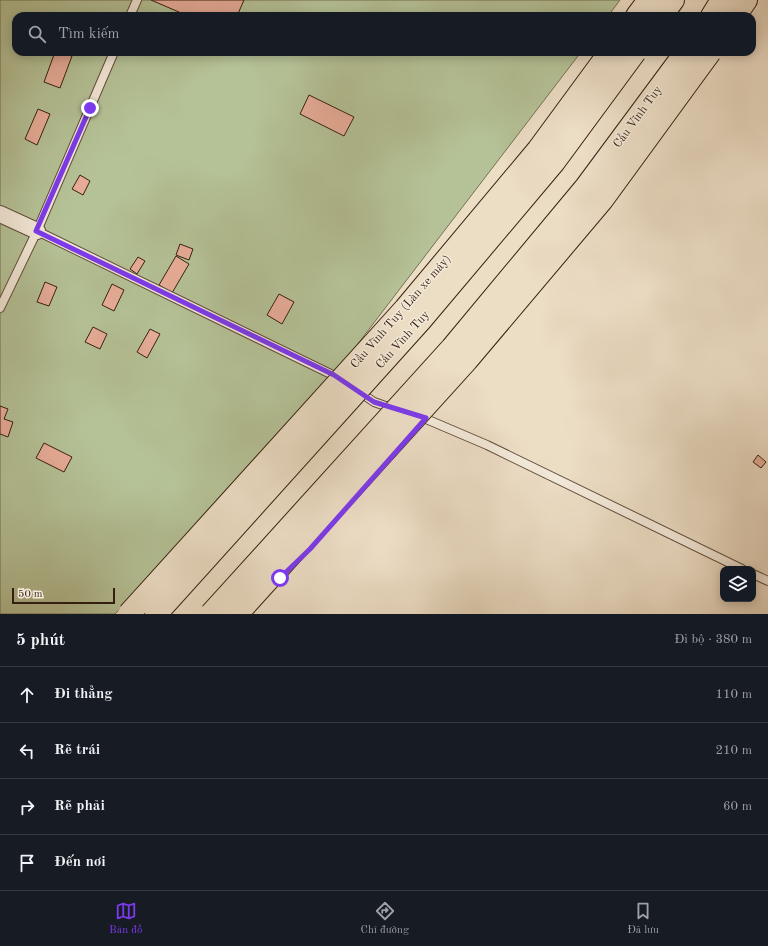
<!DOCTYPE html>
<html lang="vi">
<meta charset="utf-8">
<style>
body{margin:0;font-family:"Old Standard TT",serif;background:#242831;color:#f1f3f6}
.controls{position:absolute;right:12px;bottom:12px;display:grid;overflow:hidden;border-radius:8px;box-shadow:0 2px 10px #0003}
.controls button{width:36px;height:36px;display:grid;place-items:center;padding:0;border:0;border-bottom:1px solid #363941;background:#171b24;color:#f1f3f6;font:20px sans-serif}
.scale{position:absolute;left:12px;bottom:10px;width:103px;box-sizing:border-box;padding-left:4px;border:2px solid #351f11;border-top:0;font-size:11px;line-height:14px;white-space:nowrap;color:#351f11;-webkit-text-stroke:3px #f3e9d9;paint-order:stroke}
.stop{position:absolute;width:12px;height:12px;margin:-9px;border:3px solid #7c3aed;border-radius:50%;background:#fff}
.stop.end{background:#7c3aed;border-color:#fff;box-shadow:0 1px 4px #0008}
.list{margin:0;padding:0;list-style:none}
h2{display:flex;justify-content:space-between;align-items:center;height:52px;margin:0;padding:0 16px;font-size:17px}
h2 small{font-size:13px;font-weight:400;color:#9ea1a6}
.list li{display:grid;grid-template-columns:26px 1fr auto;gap:12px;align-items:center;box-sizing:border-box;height:56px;padding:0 16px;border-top:1px solid #363941}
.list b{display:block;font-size:15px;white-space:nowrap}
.list em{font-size:13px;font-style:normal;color:#9ea1a6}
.icon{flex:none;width:22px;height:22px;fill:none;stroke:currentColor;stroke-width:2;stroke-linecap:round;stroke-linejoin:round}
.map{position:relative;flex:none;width:768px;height:614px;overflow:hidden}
.search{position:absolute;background:#171b24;box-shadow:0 2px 10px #0003;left:12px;right:12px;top:12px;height:44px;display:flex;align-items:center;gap:10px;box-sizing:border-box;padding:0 14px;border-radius:12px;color:#9ea1a6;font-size:15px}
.sheet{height:276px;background:#171b24}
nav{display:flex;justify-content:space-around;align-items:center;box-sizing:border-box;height:56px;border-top:1px solid #363941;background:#171b24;font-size:11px;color:#9ea1a6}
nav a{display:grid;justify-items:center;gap:2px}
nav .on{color:#7c3aed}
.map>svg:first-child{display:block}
</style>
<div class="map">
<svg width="768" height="614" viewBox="0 0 768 614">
<rect width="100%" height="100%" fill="#ecddc5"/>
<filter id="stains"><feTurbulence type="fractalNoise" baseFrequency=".005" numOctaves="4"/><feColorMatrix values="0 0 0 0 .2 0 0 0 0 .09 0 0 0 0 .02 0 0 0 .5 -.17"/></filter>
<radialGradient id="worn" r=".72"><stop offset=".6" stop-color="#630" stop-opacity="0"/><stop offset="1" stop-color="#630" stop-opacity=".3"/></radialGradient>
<path fill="#b5c297" stroke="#757054" d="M0,0H620L608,16H16V52H581L334,375L115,614H0Z"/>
<path fill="#e8ad99" stroke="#351f11" d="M151,0H244L237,16H188Z
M55,52L72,56L60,88L44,82Z
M309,95L354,117L344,136L300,114Z
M38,109L50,114L37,145L25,139Z
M80,175L90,181L83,195L72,189Z
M180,244L193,249L189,260L176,255Z
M176,256L189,264L172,293L159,285Z
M138,257L145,261L137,274L130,269Z
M45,282L57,287L49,306L37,302Z
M112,284L124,290L114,311L102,305Z
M279,294L294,302L282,324L267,315Z
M93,327L107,334L100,349L85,342Z
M150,329L160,334L147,358L137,352Z
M0,406L8,409L4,419L13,422L8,437L0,434Z
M44,443L72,457L64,472L36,458Z
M758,455L766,462L761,468L753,462Z"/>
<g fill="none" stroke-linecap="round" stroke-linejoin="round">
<g stroke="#634e3e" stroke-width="10">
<path id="lane" d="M130,16L137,0
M37,231L341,379
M0,308L37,231L114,52
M358,391L374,402L394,409
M419,416L487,445L742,569
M753,574L768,581"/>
</g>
<g stroke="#634e3e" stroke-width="18">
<path id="street" d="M0,214L37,231"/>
</g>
<g stroke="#351f11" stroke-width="24">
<path id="highway" d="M637,16L649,0
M661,16L673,0
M712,16L722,0
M735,16L746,0"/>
</g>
<use href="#lane" stroke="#f3e9d9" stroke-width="8"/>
<use href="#street" stroke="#f3e9d9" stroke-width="16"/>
<use href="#highway" stroke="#ecddc5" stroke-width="22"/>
<g stroke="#351f11" stroke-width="24" stroke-linecap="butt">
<path id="highway-bridge" d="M129,614L405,309L538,150L610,52
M156,614L420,321L554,162L635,52
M211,614L452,348L586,187L686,52
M237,614L467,360L602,200L710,52"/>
</g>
<use href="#highway-bridge" stroke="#ecddc5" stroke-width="22"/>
</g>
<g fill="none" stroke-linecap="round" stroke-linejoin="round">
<path stroke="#7c3aed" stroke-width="5" d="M90,108L36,231L334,375L374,402L426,418L310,549L280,578"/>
</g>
<g text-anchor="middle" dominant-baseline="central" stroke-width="3" stroke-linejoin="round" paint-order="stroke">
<g font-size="12" fill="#351f11" stroke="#f3e9d9">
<text transform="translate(638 117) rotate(-54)">Cầu Vĩnh Tuy</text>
<text transform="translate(401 312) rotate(-49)">Cầu Vĩnh Tuy (Làn xe máy)</text>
<text transform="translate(403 340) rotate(-48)">Cầu Vĩnh Tuy</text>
</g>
</g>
<rect width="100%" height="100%" filter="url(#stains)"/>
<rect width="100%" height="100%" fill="url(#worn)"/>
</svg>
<div class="controls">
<button><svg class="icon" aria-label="layers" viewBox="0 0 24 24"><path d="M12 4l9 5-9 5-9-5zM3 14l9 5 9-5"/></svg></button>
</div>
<div class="scale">50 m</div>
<div class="stop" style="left:280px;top:578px"></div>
<div class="stop end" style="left:90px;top:108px"></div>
<div class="search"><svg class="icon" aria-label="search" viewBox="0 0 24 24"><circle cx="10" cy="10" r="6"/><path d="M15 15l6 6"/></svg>Tìm kiếm</div>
</div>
<section class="sheet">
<h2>5 phút<small>Đi bộ · 380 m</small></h2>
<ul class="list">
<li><svg class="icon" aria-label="ahead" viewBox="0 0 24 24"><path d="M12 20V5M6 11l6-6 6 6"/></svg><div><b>Đi thẳng</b></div><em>110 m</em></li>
<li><svg class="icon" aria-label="left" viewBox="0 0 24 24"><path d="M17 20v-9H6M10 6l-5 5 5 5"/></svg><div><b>Rẽ trái</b></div><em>210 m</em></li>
<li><svg class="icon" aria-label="right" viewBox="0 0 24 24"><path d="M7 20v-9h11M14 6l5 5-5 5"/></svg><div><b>Rẽ phải</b></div><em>60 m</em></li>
<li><svg class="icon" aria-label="arrive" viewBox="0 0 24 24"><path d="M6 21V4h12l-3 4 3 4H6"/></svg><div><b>Đến nơi</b></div></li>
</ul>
</section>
<nav>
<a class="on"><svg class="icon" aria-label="map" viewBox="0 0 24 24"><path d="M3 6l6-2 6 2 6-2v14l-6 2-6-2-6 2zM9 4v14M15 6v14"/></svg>Bản đồ</a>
<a><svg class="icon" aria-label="directions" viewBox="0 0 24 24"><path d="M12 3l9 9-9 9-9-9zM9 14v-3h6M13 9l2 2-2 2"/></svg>Chỉ đường</a>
<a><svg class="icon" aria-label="saved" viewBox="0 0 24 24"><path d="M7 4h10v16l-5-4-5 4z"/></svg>Đã lưu</a>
</nav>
